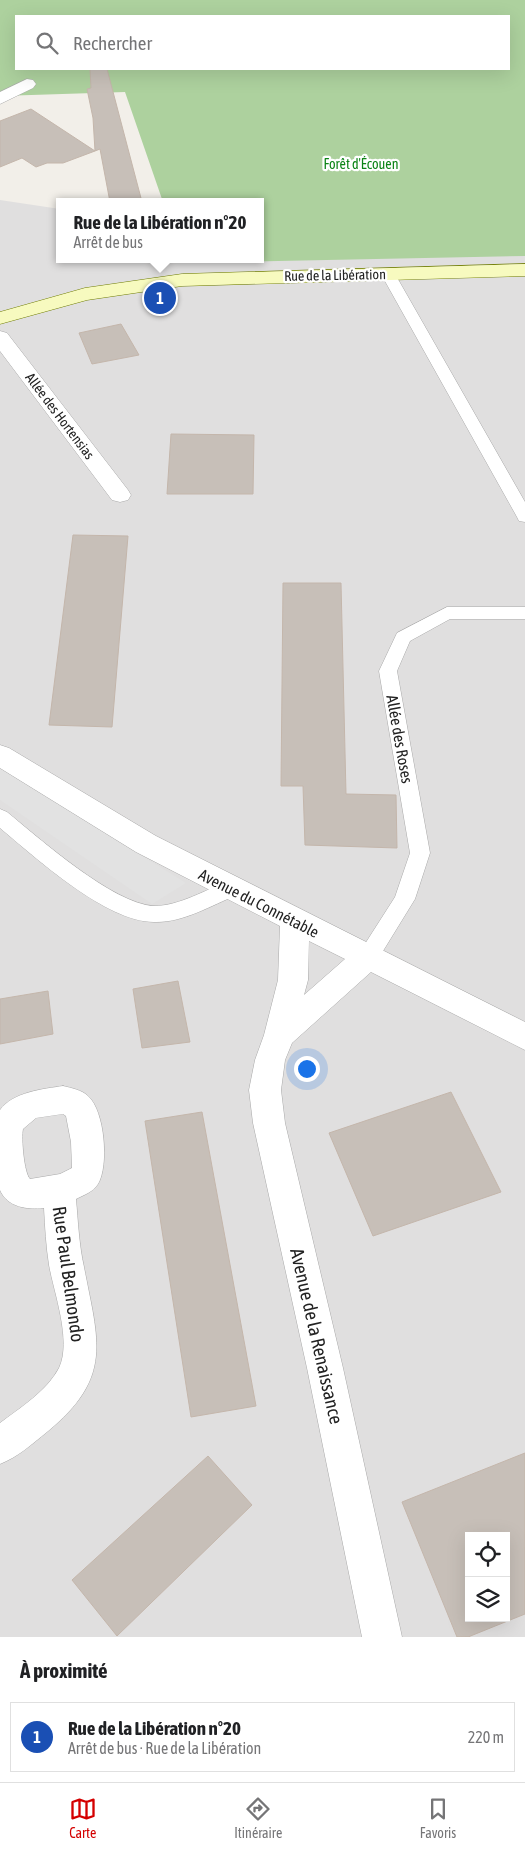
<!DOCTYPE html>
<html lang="fr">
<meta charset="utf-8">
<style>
body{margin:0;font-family:"Asap Condensed",sans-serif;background:#f6f6f6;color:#202124}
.controls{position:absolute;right:15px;bottom:15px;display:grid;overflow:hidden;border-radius:0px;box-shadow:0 5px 20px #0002}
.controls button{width:45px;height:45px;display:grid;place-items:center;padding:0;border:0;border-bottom:1px solid #e0e0e0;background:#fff;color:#202124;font:25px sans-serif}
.you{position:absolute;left:306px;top:1068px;width:18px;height:18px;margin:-12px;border:4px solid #fff;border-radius:50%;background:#1a73e8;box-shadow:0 0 0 8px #1a73e833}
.badge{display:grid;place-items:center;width:32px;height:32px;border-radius:50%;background:#d40000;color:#fff;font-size:16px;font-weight:700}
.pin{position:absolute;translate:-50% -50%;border:2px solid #fff;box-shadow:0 1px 5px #0006}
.popup{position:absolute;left:56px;top:198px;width:208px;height:65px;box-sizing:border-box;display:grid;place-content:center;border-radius:0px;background:#fff;filter:drop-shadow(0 1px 4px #0005);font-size:16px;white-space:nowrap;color:#757577}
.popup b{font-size:19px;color:#202124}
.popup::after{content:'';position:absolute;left:50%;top:100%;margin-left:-10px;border:10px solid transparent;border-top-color:#fff}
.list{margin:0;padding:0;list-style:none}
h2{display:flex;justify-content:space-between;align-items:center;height:65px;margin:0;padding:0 20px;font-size:21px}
h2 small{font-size:16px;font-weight:400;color:#757577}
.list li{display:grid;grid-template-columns:32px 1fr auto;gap:15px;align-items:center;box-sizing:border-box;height:70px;margin:0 10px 10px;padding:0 10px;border:1px solid #e0e0e0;border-radius:0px}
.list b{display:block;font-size:19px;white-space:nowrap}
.list p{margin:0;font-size:16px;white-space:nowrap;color:#757577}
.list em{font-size:16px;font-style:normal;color:#757577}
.icon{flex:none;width:28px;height:28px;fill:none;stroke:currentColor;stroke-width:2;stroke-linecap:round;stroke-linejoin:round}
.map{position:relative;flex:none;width:525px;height:1637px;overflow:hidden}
.search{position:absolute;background:#fff;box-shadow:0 5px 20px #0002;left:15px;right:15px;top:15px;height:55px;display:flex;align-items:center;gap:12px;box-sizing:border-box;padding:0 18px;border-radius:0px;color:#757577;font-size:19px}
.sheet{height:145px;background:#fff}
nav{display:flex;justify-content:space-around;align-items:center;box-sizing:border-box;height:70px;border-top:1px solid #e0e0e0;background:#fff;font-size:14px;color:#757577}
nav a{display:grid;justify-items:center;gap:2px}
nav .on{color:#d40000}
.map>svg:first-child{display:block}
</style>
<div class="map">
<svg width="525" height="1637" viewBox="0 0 525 1637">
<rect width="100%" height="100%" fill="#f2efe9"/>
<path fill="#e0dfdf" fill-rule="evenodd" d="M0,200L60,209V259L250,261L525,255V1637H0ZM469,1536H506V1618H469Z"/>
<path fill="#add19e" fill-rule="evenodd" d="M0,0H525V256L184,263L182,259H260V202H163L125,92L0,96ZM16,16H509V69H16Z"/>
<path fill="#e2e2e2" d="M0,768L186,883L152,904L0,800Z"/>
<path fill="#c7bfb8" stroke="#c4b6ab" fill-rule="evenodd" d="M90,69H107L142,202H110L100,149L95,151L93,118L87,89L91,88Z
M31,109L95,151L63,163H47L36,167L22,158L0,167V121Z
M121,324L139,355L92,364L79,333Z
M171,434L254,435L253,494H167Z
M73,535L128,536L112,727L49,725Z
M283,583H341L346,794L396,795L397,848L305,845L303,786H281Z
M178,981L190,1042L142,1048L133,989Z
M48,991L53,1034L0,1044V999Z
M451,1092L501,1192L373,1236L329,1133Z
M202,1112L256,1406L191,1417L145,1121Z
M525,1453V1614L468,1637H457L402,1502ZM469,1536H506V1618H469Z
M208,1456L252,1505L117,1636L72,1580Z"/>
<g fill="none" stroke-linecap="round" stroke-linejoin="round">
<g stroke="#a9a9a9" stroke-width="1">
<path id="service" d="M388,270L393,271L395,274L525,502V522L519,521L517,517L381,274L383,271Z
M447,607H525V619H450L410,641L397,671L430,853L415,899L375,964L367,967L359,964L356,958L395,897L410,853L379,671L397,633Z
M0,809L7,812C39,838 113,904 154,906C180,906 206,889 230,881L237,883L240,889L237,895C212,905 183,923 154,922C106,922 36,858 0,828Z"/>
</g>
<g stroke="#a9a9a9" stroke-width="1">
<path id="minor" d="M27,79L33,80L36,84L33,88L0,104V92Z
M0,331L7,333L128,490L131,495L128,500L120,502L112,500L0,351Z
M0,745L9,748L156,836L525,1022V1050L371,972L292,1043L285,1060L281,1090L285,1123L343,1368L402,1637H362L307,1368L253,1123L249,1090L255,1060L264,1035L278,980L280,926L136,852L0,768ZM309,941L345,959L304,995L308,980Z
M63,1086C71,1088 82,1090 88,1096C105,1111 109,1166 98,1184C93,1192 84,1195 76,1199C78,1221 79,1245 84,1267C98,1341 114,1377 47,1432C32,1444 18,1457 0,1464V1423C20,1408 47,1391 59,1368C72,1341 54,1293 49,1265C46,1246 45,1227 44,1208C27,1210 7,1207 0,1190V1110C13,1092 43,1089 63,1086ZM63,1114L66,1116L71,1142L72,1168L60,1174L30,1179C24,1173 21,1138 23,1129L36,1118Z"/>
</g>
<g stroke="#707d05" stroke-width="1">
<path id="secondary" d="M525,264V276L182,286L87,300L0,324V312L85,288L182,274Z"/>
</g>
<use href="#service" fill="#fff" fill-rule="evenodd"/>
<use href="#minor" fill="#fff" fill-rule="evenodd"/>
<use href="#secondary" fill="#f7fabf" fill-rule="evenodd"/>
</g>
<g text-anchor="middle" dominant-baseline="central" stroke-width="4.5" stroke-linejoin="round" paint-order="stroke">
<g font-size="14" fill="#0c8416" stroke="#fff">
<text x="361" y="164">Forêt d'Écouen</text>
</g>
<g font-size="14" fill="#222" stroke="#fff">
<text transform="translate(335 275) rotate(-1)">Rue de la Libération</text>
<text transform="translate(60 416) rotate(53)">Allée des Hortensias</text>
</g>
<g font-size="16" fill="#222" stroke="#fff">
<text transform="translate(400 739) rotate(80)">Allée des Roses</text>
<text transform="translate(259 903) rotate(27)">Avenue du Connétable</text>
</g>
<g font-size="19" fill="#222" stroke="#fff">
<text transform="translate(69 1274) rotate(82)">Rue Paul Belmondo</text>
<text transform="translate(317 1336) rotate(77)">Avenue de la Renaissance</text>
</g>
</g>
</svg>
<div class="controls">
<button><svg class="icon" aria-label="locate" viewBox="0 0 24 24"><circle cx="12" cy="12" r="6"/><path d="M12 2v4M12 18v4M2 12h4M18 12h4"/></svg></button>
<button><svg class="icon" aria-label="layers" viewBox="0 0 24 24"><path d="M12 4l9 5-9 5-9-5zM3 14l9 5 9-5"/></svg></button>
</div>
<div class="you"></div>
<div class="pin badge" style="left:160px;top:298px;background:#1a4fb4">1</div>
<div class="popup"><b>Rue de la Libération n°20</b>Arrêt de bus</div>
<div class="search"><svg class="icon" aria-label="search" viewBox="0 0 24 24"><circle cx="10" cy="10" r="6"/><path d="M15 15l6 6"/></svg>Rechercher</div>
</div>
<section class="sheet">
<h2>À proximité<small></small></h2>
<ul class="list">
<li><span class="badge" style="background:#1a4fb4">1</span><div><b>Rue de la Libération n°20</b><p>Arrêt de bus · Rue de la Libération</p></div><em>220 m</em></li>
</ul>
</section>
<nav>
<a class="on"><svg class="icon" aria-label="map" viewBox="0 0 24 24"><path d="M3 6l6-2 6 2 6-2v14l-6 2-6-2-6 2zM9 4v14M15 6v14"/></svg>Carte</a>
<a><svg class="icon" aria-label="directions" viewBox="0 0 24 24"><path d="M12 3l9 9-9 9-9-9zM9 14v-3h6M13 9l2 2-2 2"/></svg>Itinéraire</a>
<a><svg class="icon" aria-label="saved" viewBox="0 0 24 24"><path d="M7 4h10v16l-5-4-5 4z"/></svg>Favoris</a>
</nav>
